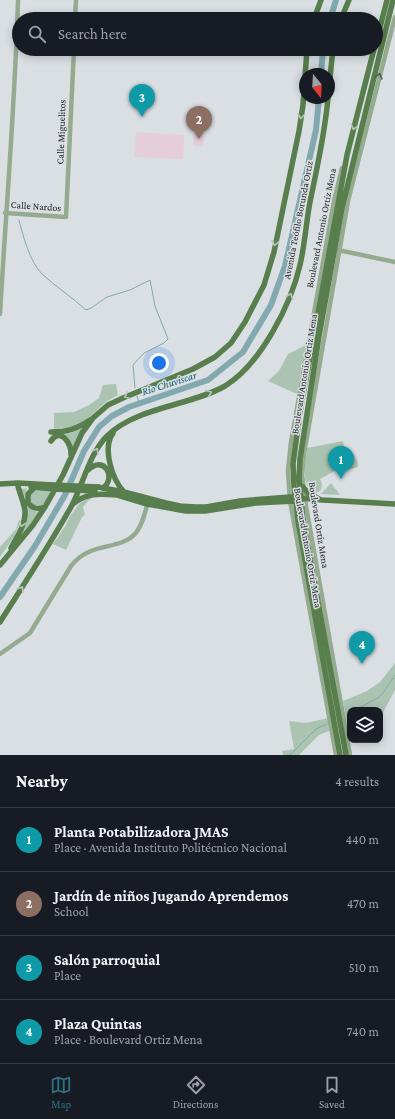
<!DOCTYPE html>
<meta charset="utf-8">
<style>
body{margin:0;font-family:"Crimson Pro",serif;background:#20242c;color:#f1f3f6}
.controls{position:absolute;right:12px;bottom:12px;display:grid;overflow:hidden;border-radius:8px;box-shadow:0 2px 10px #0003}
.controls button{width:36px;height:36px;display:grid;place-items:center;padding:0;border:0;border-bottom:1px solid #363941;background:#171b24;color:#f1f3f6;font:20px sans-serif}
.compass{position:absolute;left:299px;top:68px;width:36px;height:36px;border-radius:50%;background:#171b24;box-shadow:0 2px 10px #0003;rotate:162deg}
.you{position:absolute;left:159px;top:363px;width:14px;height:14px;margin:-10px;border:3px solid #fff;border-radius:50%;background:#1a73e8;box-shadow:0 0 0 6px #1a73e833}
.badge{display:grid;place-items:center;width:26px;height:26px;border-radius:50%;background:#2d7281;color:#fff;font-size:13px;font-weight:700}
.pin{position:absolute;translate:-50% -33px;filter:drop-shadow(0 1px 2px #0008)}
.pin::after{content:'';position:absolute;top:21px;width:14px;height:12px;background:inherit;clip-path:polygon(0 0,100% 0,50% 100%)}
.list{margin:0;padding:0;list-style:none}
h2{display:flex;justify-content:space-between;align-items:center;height:52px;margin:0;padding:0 16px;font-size:17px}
h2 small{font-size:13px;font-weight:400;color:#9ea1a6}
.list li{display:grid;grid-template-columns:26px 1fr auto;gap:12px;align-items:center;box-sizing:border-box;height:64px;padding:0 16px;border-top:1px solid #363941}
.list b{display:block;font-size:15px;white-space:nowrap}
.list p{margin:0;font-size:13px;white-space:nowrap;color:#9ea1a6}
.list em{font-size:13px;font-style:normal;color:#9ea1a6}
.icon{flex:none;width:22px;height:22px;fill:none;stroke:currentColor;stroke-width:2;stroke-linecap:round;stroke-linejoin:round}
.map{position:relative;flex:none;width:395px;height:755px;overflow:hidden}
.search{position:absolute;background:#171b24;box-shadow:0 2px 10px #0003;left:12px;right:12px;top:12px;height:44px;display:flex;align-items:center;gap:10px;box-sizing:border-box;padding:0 14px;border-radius:22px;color:#9ea1a6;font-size:15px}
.sheet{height:308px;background:#171b24}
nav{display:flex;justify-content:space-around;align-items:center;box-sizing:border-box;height:56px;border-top:1px solid #363941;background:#171b24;font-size:11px;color:#9ea1a6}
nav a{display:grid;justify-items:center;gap:2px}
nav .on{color:#2d7281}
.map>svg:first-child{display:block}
</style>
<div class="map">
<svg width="395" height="755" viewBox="0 0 395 755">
<rect width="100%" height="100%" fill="#dadfe4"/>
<path fill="#e5cdd9" d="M136,132L184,135L183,159L134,157Z
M194,132H204L203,146H193Z"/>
<path fill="#abc4b2" d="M306,345L297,394L268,381L279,371L288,354Z
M116,384L118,395L107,401L84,422L74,427L54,429V413L74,412L89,405L99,398L103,385Z
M83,428L72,449C70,436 66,435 54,434L71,433Z
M343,441L344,446C351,451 359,458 358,467L351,469L344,466L320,479L322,484L321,490L315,494C299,482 306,465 307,448Z
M331,483L340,495L321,494L330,484Z
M27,488L24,498L27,506L39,513L18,539L24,525L21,489Z
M34,490L52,492L46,502L40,507L34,506L30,501V496Z
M91,497V499L89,500L83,507L85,515L82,517L66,550L53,544L66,525L70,516L80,503Z
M21,520L14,537L0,557V547L16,529L18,522Z
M395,663V690L380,718V710H350V729H348L343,701L367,691L380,682Z
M328,718L329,731L319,735L299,755H283L282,751L294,749L289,721L306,723Z"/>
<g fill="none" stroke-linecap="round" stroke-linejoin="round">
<path stroke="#82a9b0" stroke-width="1" d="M19,220C23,236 30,262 42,274C56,287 72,297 86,310L91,308L107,297L130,290L150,280L155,306L168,339L164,343L144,353L133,365L135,388
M137,396L139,403
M355,710L378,698L383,693L395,675
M348,714H350
M290,755L316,729L327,724"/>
<path stroke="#82a9b0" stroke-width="6" d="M330,19L336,0
M321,74L323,49
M0,597L35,546L65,495L84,451L99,427L112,416L129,407L208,380L243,352L271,305L285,266L316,130L319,98"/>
<path stroke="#95ab8f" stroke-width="4.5" d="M75,19L76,0
M5,213L66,217L74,49
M338,250L395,262
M0,314C6,209 15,105 18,0
M0,654L30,633L71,566C90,541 119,551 135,534C143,525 145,511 149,499
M336,755L290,501L288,471L291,442L334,201L342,168
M350,755L306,506L302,475L304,454L348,201L395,17"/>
<path stroke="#577e4c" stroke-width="5.5" d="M314,19L321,0
M341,19L349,0
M376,43L387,0
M329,87L333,49
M51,432C67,432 77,429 90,420
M113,433C102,448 112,479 124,492
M51,441C60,427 72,443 71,455
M88,470C104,454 117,478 103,488
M0,484L18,483L53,485
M31,487L53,489
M98,487L124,492L166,503L180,506L195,507H206L240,501L290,497L323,500L395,504
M303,487L308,493L319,499
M34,488L28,494V503C33,509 38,510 45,507
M114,494L147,504L186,511H205L256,503L295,501
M73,504C87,492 101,494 118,495
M11,548C17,537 26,524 25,511C24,503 20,494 18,486
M0,565L33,525L45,507L63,475L82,433L93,418L108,405L123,398L193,369L215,357L231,343L245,322L264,285L274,252L299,131L303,105L307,49
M0,622C24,584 49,546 71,507C83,485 89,454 107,436C136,407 190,406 225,386C261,364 291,304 300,265C305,244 306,223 310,202C317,168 325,133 328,98
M340,755L298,521L294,486L293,464L300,412L347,155L374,49
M346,755L303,520L299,478L300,459L319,336L342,208L393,0"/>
<path stroke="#577e4c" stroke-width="5.5" d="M53,485L98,487
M53,489L95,491"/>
</g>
<defs><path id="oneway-chevron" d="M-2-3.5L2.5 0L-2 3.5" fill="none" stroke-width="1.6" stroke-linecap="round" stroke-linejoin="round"/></defs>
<use stroke="#525c52" href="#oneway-chevron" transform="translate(379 76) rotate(-75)"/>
<g stroke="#b9c7be">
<use href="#oneway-chevron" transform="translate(301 116) rotate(97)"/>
<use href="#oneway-chevron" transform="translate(354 127) rotate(105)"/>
<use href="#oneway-chevron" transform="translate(275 243) rotate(102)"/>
<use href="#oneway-chevron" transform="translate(290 296) rotate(-68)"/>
<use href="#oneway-chevron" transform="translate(209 393) rotate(-21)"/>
<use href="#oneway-chevron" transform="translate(127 396) rotate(157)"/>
<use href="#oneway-chevron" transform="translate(96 451) rotate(-61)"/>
<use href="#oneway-chevron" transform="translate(22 524) rotate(109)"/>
<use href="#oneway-chevron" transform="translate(21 589) rotate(-58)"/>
</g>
<g text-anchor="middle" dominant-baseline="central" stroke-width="3" stroke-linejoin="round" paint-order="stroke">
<g font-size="10" fill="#26282a" stroke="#dadfe4">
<text transform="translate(61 132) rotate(-88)">Calle Miguelitos</text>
<text transform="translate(36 206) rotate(4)">Calle Nardos</text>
<text transform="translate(298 220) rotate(-79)">Avenida Teófilo Borunda Ortíz</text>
<text transform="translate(321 228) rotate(-79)">Boulevard Antonio Ortíz Mena</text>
<text transform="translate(304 374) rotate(-81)">Boulevard Antonio Ortiz Mena</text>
<text transform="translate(319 525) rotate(81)">Boulevard Ortiz Mena</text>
<text transform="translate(308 548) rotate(80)">Boulevard Antonio Ortíz Mena</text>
</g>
<g font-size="11" font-style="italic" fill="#13616d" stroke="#dadfe4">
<text transform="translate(169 383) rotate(-18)">Rio Chuviscar</text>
</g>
</g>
</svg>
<div class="controls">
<button><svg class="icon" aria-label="layers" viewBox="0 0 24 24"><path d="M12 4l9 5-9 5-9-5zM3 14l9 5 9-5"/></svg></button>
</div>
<svg class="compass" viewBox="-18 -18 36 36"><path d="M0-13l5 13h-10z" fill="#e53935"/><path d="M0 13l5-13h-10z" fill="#9ea1a6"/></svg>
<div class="you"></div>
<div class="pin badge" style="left:341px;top:479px;background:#0f9aa8">1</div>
<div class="pin badge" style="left:199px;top:139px;background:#8d6e63">2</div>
<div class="pin badge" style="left:142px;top:117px;background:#0f9aa8">3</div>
<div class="pin badge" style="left:362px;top:664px;background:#0f9aa8">4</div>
<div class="search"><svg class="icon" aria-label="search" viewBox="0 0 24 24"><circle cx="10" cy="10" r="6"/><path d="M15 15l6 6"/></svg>Search here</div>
</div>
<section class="sheet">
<h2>Nearby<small>4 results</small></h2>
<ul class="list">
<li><span class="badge" style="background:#0f9aa8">1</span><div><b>Planta Potabilizadora JMAS</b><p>Place · Avenida Instituto Politécnico Nacional</p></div><em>440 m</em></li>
<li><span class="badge" style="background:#8d6e63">2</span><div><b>Jardín de niños Jugando Aprendemos</b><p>School</p></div><em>470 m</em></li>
<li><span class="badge" style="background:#0f9aa8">3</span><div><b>Salón parroquial</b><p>Place</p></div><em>510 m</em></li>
<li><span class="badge" style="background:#0f9aa8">4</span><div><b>Plaza Quintas</b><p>Place · Boulevard Ortiz Mena</p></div><em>740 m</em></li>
</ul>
</section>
<nav>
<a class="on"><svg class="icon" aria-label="map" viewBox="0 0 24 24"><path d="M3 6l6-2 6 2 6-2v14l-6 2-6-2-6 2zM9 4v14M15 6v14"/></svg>Map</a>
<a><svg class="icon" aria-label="directions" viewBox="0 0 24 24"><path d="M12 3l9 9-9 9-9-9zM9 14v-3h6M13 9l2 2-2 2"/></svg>Directions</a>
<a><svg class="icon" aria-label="saved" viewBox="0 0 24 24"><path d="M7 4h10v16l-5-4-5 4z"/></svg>Saved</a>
</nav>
